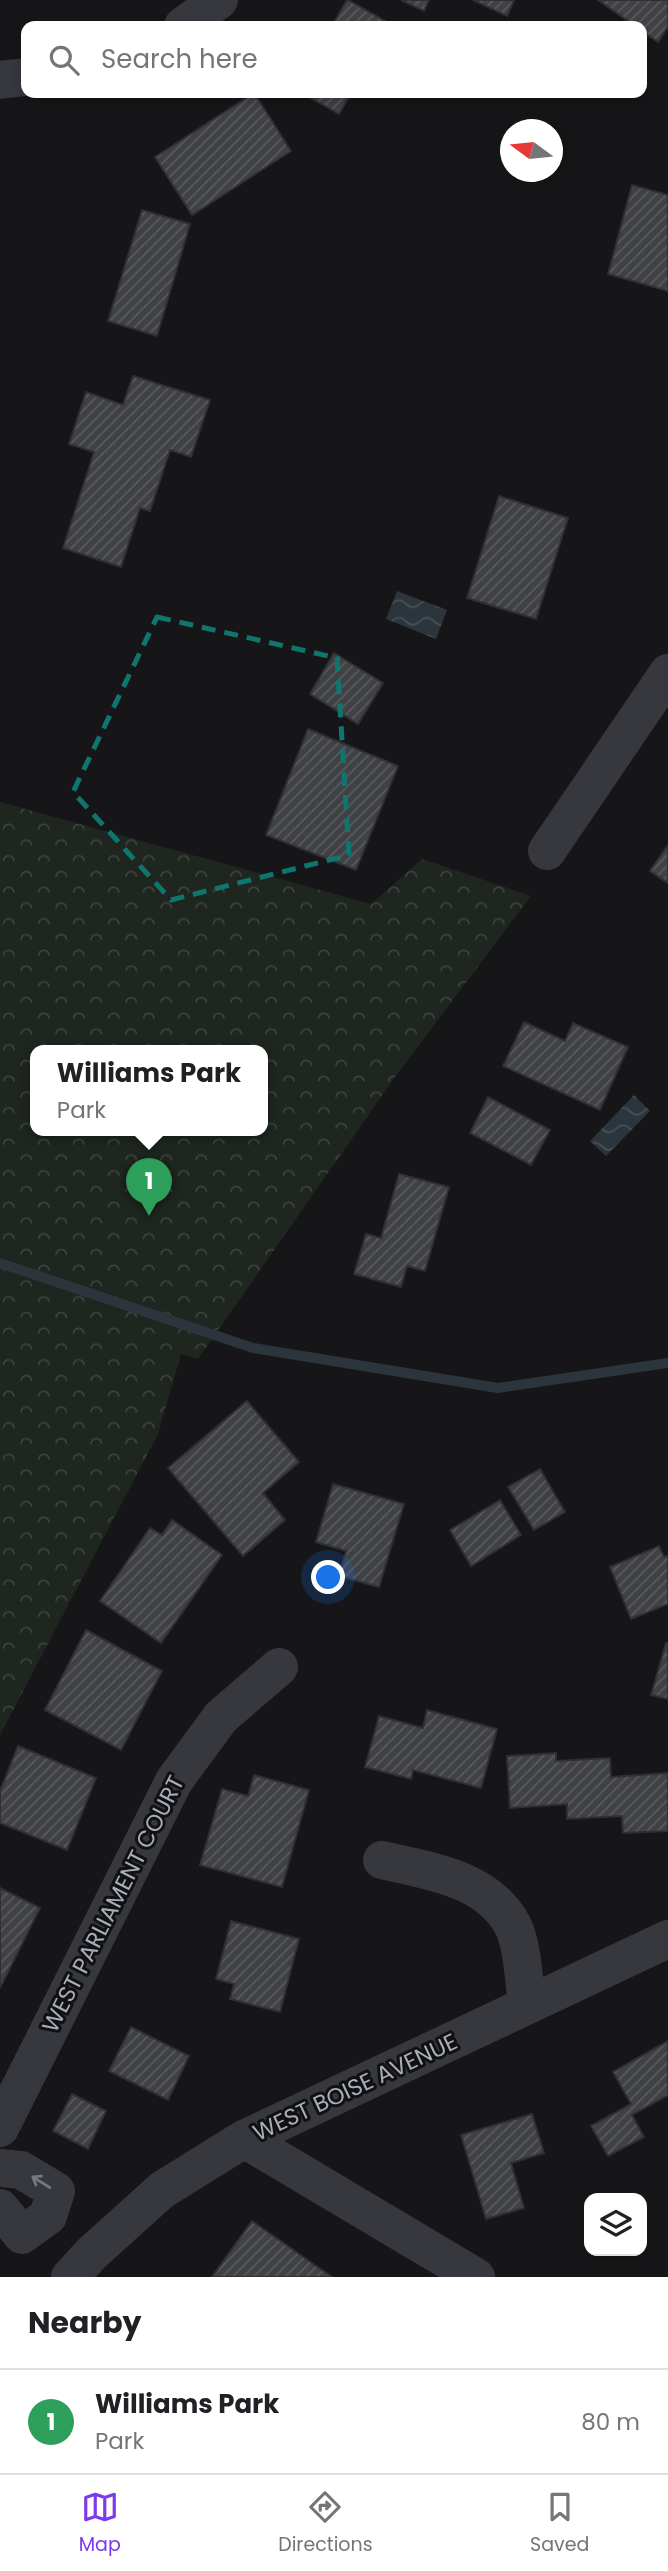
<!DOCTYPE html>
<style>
body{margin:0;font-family:Poppins,sans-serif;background:#f2f2f2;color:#202124}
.controls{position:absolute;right:21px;bottom:21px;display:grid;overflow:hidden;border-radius:14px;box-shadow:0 4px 10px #0003}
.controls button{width:63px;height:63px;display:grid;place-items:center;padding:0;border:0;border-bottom:2px solid #e0e0e0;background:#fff;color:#202124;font:35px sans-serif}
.compass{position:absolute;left:500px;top:119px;width:63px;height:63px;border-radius:50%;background:#fff;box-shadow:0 4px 10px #0003;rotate:285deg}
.you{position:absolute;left:329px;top:1578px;width:24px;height:24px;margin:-18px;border:5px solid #fff;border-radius:50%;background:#1a73e8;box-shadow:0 0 0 10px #1a73e833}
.badge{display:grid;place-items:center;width:46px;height:46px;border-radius:50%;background:#7c3aed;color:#fff;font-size:23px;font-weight:700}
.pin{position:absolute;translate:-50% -58px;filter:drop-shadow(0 2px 4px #0008)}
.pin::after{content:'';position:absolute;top:37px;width:24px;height:21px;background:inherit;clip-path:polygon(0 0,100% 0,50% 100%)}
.popup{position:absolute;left:30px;top:1045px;width:238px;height:91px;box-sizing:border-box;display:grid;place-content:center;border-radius:14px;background:#fff;filter:drop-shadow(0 2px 5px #0005);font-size:23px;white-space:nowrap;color:#757577}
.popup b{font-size:26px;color:#202124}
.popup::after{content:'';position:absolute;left:50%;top:100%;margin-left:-14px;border:14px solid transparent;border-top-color:#fff}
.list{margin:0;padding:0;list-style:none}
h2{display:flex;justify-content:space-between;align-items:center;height:91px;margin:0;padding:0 28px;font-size:30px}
h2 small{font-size:23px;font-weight:400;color:#757577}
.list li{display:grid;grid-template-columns:46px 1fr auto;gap:21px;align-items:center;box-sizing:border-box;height:105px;padding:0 28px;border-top:2px solid #e0e0e0}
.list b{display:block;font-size:26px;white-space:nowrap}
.list p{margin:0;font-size:23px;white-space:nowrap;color:#757577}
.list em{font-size:23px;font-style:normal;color:#757577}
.icon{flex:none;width:38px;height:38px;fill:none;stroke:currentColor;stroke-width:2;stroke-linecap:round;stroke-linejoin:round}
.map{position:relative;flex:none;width:668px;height:2277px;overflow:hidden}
.search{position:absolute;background:#fff;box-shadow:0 4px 10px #0003;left:21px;right:21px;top:21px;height:77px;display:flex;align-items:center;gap:18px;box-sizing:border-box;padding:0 24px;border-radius:14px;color:#757577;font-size:26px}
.sheet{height:196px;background:#fff}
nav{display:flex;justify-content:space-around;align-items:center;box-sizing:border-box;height:98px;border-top:2px solid #e0e0e0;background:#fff;font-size:19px;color:#757577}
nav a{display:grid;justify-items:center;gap:4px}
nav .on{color:#7c3aed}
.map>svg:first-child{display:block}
</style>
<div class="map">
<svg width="668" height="2277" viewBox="0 0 668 2277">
<defs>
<pattern id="park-crowns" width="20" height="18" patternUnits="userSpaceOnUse" patternTransform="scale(1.75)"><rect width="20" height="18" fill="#1e261f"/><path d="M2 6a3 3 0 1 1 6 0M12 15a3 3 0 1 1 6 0" fill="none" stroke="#3c433d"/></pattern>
<pattern id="water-waves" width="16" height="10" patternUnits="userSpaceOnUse" patternTransform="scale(1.75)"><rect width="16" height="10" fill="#2c353c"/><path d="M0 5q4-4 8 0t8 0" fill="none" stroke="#485056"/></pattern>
<pattern id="building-hatch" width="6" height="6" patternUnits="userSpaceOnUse" patternTransform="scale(1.75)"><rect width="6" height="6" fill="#404145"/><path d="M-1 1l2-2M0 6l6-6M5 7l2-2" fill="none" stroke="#595a5e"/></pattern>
</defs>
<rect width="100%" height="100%" fill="#161618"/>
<path fill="url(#park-crowns)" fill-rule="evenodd" d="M0,802L371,904L422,859L531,896L395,1077L198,1359L181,1354L158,1434L0,1735ZM35,1050H263V1130H35Z"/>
<path fill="url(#water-waves)" d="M397,591L447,610L436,639L386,619Z
M634,1095L650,1111L606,1156L590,1141Z"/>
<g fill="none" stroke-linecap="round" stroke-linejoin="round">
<path stroke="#2c353c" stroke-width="10" d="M0,1263L253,1348L498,1388L668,1363"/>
</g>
<path fill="url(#building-hatch)" stroke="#303034" stroke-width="2" d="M347,0H348L394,26H332Z
M401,0H429L424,11Z
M473,0H514L507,16Z
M598,0H668V26L658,42L642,31V26H635Z
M254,93L291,151L192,215L155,157Z
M302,93H351L339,114Z
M632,185L668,195V291L608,274Z
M142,210L190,224L157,336L108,321Z
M133,376L210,400L191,457L170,450L150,511L140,508L121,567L63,548L94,452L69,444L86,392L123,405Z
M499,496L568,518L536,619L467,598Z
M334,653L383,683L358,724L310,694Z
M308,729L398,766L356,870L266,835Z
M668,845V883L650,871Z
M524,1022L565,1041L573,1023L628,1047L600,1110L503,1066Z
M488,1097L550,1130L531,1165L470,1133Z
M399,1174L449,1187L425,1271L407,1266L401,1287L354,1274L366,1234L381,1238Z
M247,1401L299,1462L263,1493L285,1520L243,1556L168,1468Z
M540,1469L565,1512L534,1530L508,1487Z
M333,1484L404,1504L379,1587L339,1576L346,1551L316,1542Z
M500,1500L521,1535L471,1566L450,1530Z
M172,1520L222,1555L161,1643L100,1601L150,1528L162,1535Z
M659,1546L664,1557L668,1556V1604L631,1619L610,1567Z
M86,1630L162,1671L121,1750L45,1710Z
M666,1643H668V1699L651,1695Z
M427,1710L497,1729L481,1788L413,1770L411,1779L365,1767L379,1716L423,1728Z
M18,1746L96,1778L67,1850L0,1823V1791Z
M556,1753V1761L610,1758L611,1777L668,1773V1831L623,1833L622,1816L567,1819V1804L510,1808L507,1756Z
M254,1775L309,1790L282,1887L200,1865L222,1789L248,1796Z
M0,1888L40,1908L0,1988Z
M231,1921L299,1939L280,2012L230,1999L234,1984L216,1979Z
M131,2027L189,2056L168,2100L109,2071Z
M668,2041V2095L632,2115L644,2137L608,2156L591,2126L631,2104L613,2072Z
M72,2094L106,2111L88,2149L53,2131Z
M532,2114L544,2153L511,2163L524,2208L486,2219L461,2135Z
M252,2221L332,2277H212Z"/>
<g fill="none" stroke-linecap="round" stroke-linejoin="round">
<path stroke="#37383d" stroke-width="38" d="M183,26L219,0
M0,80L26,77
M547,851L668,673
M382,1860C429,1871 488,1878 513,1926C523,1946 524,1983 527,2005
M0,2128L174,1781L221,1717L279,1667
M244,2139L476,2277
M0,2168L21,2170L56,2191L48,2216L22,2235L0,2208
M70,2277L91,2254L162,2190L244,2139L668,1939"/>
</g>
<defs><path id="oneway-shaft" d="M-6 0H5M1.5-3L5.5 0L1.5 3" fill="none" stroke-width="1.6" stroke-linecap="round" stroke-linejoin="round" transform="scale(1.75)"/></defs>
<use stroke="#757881" href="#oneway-shaft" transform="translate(41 2182) rotate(-148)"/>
<path fill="none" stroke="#0f766e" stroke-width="5" stroke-dasharray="14 9" stroke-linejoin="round" d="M157,617L337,658L349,855L171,900L73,792Z"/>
<g text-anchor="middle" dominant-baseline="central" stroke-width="6" stroke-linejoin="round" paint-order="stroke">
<g font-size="23" fill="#a8adb8" stroke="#111113">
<text transform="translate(113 1904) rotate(-63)">WEST PARLIAMENT COURT</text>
<text transform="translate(355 2087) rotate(-25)">WEST BOISE AVENUE</text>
</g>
</g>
</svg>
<div class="controls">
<button><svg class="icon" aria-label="layers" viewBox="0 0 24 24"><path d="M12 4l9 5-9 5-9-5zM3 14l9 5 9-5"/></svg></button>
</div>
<svg class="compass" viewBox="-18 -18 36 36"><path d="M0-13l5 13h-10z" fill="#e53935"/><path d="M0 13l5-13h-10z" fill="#757577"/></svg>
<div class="you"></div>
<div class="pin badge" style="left:149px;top:1216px;background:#2e9e5b">1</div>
<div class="popup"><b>Williams Park</b>Park</div>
<div class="search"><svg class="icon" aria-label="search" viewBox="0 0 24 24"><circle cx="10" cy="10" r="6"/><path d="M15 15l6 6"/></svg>Search here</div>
</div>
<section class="sheet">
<h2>Nearby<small></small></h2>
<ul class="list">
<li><span class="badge" style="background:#2e9e5b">1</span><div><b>Williams Park</b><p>Park</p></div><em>80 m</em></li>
</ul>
</section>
<nav>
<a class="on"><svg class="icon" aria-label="map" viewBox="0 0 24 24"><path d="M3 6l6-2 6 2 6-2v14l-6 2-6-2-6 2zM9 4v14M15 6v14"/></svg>Map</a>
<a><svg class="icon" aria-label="directions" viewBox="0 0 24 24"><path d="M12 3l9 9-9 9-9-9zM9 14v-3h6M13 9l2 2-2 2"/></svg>Directions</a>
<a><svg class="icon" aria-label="saved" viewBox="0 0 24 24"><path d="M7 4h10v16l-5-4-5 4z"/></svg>Saved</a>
</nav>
